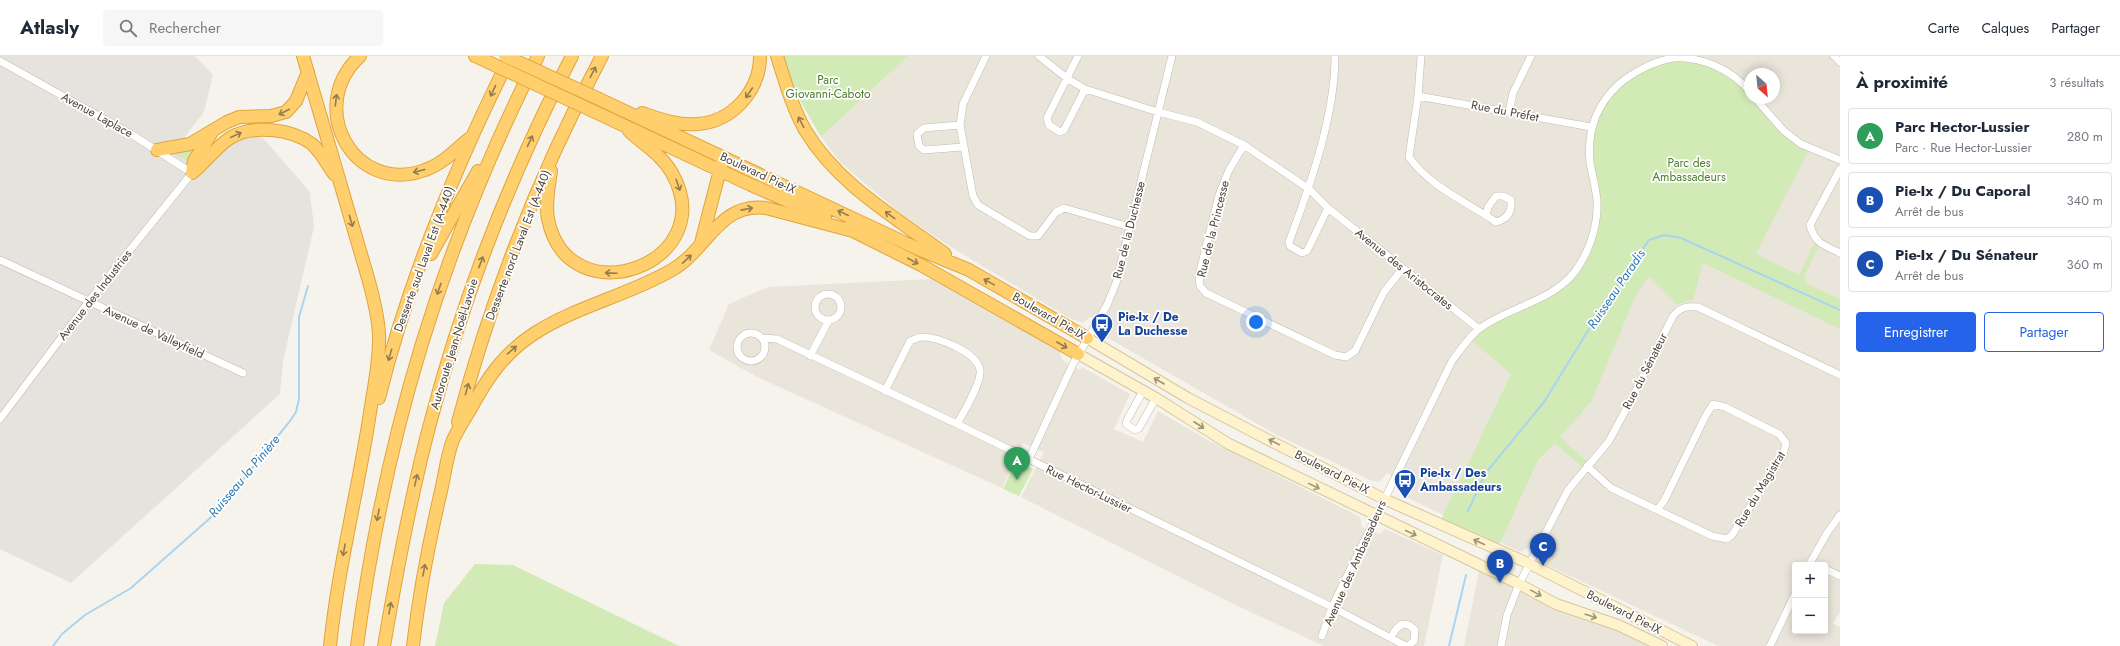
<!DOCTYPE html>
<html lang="fr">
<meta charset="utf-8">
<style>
body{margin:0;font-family:Jost,sans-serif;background:#f6f6f7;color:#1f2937}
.controls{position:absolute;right:12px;bottom:12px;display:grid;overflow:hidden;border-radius:4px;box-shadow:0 2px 10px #0003}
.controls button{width:36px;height:36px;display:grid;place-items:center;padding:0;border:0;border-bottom:1px solid #e0e1e3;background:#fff;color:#1f2937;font:20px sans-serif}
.compass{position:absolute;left:1744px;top:12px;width:36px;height:36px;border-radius:50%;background:#fff;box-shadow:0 2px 10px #0003;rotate:153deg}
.you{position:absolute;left:1256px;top:266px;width:14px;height:14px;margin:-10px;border:3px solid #fff;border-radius:50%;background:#1a73e8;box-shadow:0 0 0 6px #1a73e833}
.badge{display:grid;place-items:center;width:26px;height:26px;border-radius:50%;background:#2563eb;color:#fff;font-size:13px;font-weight:700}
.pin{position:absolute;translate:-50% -33px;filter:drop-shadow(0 1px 2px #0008)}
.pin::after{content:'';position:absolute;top:21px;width:14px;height:12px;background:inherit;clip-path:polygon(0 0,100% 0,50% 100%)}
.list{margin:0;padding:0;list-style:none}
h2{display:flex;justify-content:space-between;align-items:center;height:52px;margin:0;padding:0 16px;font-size:17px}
h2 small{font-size:13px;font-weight:400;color:#747a83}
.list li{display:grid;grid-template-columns:26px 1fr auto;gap:12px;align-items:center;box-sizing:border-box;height:56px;margin:0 8px 8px;padding:0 8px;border:1px solid #e0e1e3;border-radius:4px}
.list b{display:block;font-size:15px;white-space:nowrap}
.list p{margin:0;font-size:13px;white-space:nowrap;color:#747a83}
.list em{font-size:13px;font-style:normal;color:#747a83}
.actions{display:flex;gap:8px;padding:12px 16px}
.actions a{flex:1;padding:9px 0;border:1px solid #2563eb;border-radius:4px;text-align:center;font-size:14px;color:#2563eb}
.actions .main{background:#2563eb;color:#fff}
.icon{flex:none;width:22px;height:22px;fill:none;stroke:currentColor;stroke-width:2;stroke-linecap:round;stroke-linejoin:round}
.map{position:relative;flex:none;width:1840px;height:590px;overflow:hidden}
header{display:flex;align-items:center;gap:24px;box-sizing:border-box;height:56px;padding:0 20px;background:#fff;border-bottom:1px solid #e0e1e3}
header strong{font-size:19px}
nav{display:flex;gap:22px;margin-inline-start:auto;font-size:14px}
.search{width:280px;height:36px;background:#f6f6f7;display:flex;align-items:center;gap:10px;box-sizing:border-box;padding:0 14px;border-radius:4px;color:#747a83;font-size:15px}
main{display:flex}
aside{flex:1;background:#fff}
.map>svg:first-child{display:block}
</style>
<header>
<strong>Atlasly</strong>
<div class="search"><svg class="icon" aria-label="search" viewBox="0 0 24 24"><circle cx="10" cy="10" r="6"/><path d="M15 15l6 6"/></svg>Rechercher</div>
<nav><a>Carte</a><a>Calques</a><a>Partager</a></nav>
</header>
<main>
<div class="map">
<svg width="1840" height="590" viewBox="0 0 1840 590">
<rect width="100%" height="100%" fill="#f6f3ec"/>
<path fill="#eae5da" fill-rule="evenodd" d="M908,0H1840V556L1833,568L1840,571V590H1718L1547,509L1543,498L1528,492L1520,496L1406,441L1405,429L1387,417L1379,426L1370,424L1277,379L1101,278L1105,271L1090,261L1083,267L1069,262L946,188L900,157L841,107L821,81ZM1750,18H1774V42H1750ZM1795,509H1825V575H1795Z
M931,223L944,230L961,233L1059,293L1062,304L1080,314L1082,311L1130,338L1114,373L1143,386L1158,355L1206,383L1360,461L1362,471L1380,478L1385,473L1443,499L1424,590H1324L1229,546L1021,441L1044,396L1023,387L1002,432L757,321L709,294L729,248L768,231Z
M1480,510L1662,590H1464Z"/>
<path fill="#e6e2dd" d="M0,0H195L213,19L204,56L184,82L212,106L233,84L250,79L263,82L310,136L314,171L283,305L280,338L71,527L0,493Z"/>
<path fill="#d2eab5" d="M784,0H908L821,81L794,34Z
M1671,2L1712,7L1750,36V42H1755L1771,62L1810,91L1756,198L1799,219L1814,187L1819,190L1804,221L1808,228L1840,243V273L1703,207L1693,244L1677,248L1649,220L1636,239L1591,346L1560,381L1589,408L1584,413L1555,387L1538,404L1497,494L1439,468L1511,318L1470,283L1479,273L1536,245L1574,216L1594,174L1597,144L1589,81L1600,50L1628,20Z
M198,87L189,105L171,96Z
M1016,405L1033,413L1019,440L1003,433Z
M475,508L513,509L679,590H435L444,547Z"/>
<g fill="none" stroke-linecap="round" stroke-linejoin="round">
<path stroke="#a9d4f2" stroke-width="2" d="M1468,455L1485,418L1544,346L1602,252L1649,184L1664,179L1681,182L1840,254
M53,590L62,578L85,559L131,532L217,456L290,365L296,356L299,343V261L308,230
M1449,590L1466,519"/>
<g stroke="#c2bbae" stroke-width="8">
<path id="street" d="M986,0L963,48L960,69L973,140L978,149L1030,180H1038L1056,156L1064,152L1130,171
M1039,0L1068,23L1085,33L1158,56L1197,66L1244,89L1309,133L1328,152L1479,273
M1078,0L1047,62L1049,69L1060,76L1064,74L1085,33
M1421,0L1418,40L1409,101C1430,131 1467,146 1496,166C1508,163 1512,155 1511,144L1503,140H1496L1488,151L1486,159
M1834,0L1840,6
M0,5L131,78L192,117L89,245L0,363
M1418,40L1591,71
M1755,42L1784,75L1801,88L1840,104
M1509,56L1513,37L1531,0
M960,69L924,72L917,78L919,90L924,94L963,91
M1244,89L1229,114L1219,139L1199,219L1200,230L1206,237L1335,299L1346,301L1355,295L1384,236L1403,212
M1840,113L1810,169C1815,188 1824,189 1840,197
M1328,152L1307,195L1302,197L1290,190L1289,186C1310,130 1335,60 1335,0
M0,204L243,317
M815 251a13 13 0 1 1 26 0a13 13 0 1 1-26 0Z
M737 291a14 14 0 1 1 28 0a14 14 0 1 1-28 0Z
M762,282L777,283L957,368L1332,551L1402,588L1408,590L1414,585L1415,574L1409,569L1402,568L1396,573L1391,581
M810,300L829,264
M885,335L910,285C914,284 918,281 922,281C938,281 977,296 980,314C982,326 963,357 957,368
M1143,335L1127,364L1126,368L1135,374L1139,372L1156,342
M1029,403L1073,308L1107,249L1116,227L1172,0
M1587,410L1611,432L1712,480L1727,483L1732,479L1783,399L1786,387L1779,378L1725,351L1713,348L1705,361L1665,443L1658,453
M1809,509L1827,477L1840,459
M1825,513L1840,520
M1322,580L1332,551L1452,305C1460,294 1469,281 1479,273C1511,249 1559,245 1580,208C1591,190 1598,167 1597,145C1596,132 1592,119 1590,106C1587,76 1595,51 1617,30C1631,17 1654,5 1673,2C1701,0 1733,14 1750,36
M1501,590L1507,559L1519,528L1568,434L1609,385L1632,342L1673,260C1681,251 1686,250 1698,251L1840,319
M1770,590L1795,538"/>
</g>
<g stroke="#d6c79b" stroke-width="12">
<path id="secondary" d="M1087,282L1188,342L1259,379L1384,443L1530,508L1692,590
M1078,298L1156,342L1229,388L1519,528L1556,548L1618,569L1662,590"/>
</g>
<g stroke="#e0a43c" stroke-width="14">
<path id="highway" d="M303,0L368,222C373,240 378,259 379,278C380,306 373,335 369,363C357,439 338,513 330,590
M360,0C305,51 354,140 425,114C443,108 456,93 470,82
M475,0L488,6
M777,0C785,25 792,51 805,74C838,129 895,161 945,198
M599,43L916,192L969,214L1087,282
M593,55L751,129L825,161
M642,57C660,63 678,70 697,68C732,66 760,35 760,0
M157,94L190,88L227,66L239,61L271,60L286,56L296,45L308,16
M551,115C549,131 545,147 548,163C568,263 723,208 672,117C662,99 644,89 629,75
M192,117C205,107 217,90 230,82C252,68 292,73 312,88C321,96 327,108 334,118
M192,117L194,105L212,76
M847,172L921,209L1078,298
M701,187L722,106
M431,198L478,115
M379,342C408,225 455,112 508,5
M458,366C492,239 540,116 602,0
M357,590C385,379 442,191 538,0
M384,590C397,514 411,438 431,364C464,238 512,116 572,0
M413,590C419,538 429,486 441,435C445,418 447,399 453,384C458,373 464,364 470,354C487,322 504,297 535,277C577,250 629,239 672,214C707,194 719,146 766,152L853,175"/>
</g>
<use href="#street" stroke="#fff" stroke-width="7"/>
<use href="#secondary" stroke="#fff3cd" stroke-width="10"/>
<use href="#highway" stroke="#ffcf6e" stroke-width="12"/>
<g stroke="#e0a43c" stroke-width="14" stroke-linecap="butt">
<path id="highway-bridge" d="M505,0L599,43
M488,6L593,55"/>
</g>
<use href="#highway-bridge" stroke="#ffcf6e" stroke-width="12"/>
</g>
<defs><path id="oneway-shaft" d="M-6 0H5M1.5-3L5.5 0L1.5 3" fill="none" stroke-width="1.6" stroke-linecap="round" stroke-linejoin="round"/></defs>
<g stroke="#937c4e">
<use href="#oneway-shaft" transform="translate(593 16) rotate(-63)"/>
<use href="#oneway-shaft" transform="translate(493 35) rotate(115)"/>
<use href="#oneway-shaft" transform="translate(749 37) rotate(124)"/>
<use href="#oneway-shaft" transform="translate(336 44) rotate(-83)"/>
<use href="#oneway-shaft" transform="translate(284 56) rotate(153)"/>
<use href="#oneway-shaft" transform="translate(801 66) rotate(-117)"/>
<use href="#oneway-shaft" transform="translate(236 79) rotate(-25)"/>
<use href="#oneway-shaft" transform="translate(530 85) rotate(-65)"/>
<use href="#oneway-shaft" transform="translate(419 115) rotate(166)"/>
<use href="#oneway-shaft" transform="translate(678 129) rotate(71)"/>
<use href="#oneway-shaft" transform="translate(747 153) rotate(-11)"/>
<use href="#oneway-shaft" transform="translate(843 157) rotate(-155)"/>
<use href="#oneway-shaft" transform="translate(890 159) rotate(-144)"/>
<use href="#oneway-shaft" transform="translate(351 165) rotate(74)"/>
<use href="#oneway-shaft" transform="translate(687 203) rotate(-43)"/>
<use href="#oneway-shaft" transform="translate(913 205) rotate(28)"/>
<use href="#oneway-shaft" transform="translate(481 206) rotate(-69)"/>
<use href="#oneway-shaft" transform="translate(611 217) rotate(-178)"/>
<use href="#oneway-shaft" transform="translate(989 226) rotate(-151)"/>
<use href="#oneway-shaft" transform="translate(439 233) rotate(109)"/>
<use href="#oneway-shaft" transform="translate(1062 289) rotate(30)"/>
<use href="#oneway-shaft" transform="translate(512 294) rotate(-41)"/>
<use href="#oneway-shaft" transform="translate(390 299) rotate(106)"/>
<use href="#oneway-shaft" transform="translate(467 333) rotate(-74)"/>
<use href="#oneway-shaft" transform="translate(416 424) rotate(-77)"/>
<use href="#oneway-shaft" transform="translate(378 459) rotate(101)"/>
<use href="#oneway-shaft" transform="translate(344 494) rotate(100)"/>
<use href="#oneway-shaft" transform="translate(424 514) rotate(-80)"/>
<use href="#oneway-shaft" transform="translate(390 552) rotate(-80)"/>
</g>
<g stroke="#9c937c">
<use href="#oneway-shaft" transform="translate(1159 325) rotate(-150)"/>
<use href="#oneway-shaft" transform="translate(1199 369) rotate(33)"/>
<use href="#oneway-shaft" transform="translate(1274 386) rotate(-153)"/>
<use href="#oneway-shaft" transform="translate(1314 430) rotate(26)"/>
<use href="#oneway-shaft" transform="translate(1411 477) rotate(25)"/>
<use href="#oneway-shaft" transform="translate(1479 486) rotate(-156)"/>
<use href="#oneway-shaft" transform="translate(1536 537) rotate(29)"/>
<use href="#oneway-shaft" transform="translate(1591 560) rotate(18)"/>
</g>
<defs>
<g id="bus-pin" transform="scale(1.15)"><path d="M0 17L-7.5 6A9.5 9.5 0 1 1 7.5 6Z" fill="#1a4fb4" stroke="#fff"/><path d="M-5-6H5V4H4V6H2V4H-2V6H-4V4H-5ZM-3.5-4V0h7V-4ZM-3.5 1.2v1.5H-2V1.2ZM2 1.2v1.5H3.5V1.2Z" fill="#fff"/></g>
</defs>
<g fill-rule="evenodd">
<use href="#bus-pin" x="1102" y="268"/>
<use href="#bus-pin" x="1405" y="424"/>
</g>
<g text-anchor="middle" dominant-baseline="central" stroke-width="3.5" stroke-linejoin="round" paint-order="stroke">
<g font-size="12" fill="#4a7f2a" stroke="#fff">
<text x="828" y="24">Parc<tspan x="828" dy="14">Giovanni-Caboto</tspan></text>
<text x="1689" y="107">Parc des<tspan x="1689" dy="14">Ambassadeurs</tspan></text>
</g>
<g font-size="12" fill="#4b4439" stroke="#fff">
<text transform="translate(1505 55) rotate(11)">Rue du Préfet</text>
<text transform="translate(97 59) rotate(29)">Avenue Laplace</text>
<text transform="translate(758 117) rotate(25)">Boulevard Pie-IX</text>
<text transform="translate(1213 173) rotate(-76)">Rue de la Princesse</text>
<text transform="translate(1129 174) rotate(-76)">Rue de la Duchesse</text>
<text transform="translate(518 189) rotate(-69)">Desserte nord Laval Est (A-440)</text>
<text transform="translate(424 203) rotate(-70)">Desserte sud Laval Est (A-440)</text>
<text transform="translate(1404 213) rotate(39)">Avenue des Aristocrates</text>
<text transform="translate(95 239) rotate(-52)">Avenue des Industries</text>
<text transform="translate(1049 260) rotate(30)">Boulevard Pie-IX</text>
<text transform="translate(154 276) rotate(25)">Avenue de Valleyfield</text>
<text transform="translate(454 288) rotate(-73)">Autoroute Jean-Noël-Lavoie</text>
<text transform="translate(1645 315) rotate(-63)">Rue du Sénateur</text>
<text transform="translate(1332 416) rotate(27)">Boulevard Pie-IX</text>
<text transform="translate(1089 433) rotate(26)">Rue Hector-Lussier</text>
<text transform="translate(1760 433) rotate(-59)">Rue du Magistrat</text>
<text transform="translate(1355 507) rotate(-66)">Avenue des Ambassadeurs</text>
<text transform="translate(1624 556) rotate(27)">Boulevard Pie-IX</text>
</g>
<g font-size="12" font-weight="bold" fill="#164399" stroke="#fff" text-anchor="start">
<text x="1118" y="261">Pie-Ix / De<tspan x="1118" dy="14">La Duchesse</tspan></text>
<text x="1420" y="417">Pie-Ix / Des<tspan x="1420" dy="14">Ambassadeurs</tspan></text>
</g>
<g font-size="13" font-style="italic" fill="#2e7ab2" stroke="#fff">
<text transform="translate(1616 233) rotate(-56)">Ruisseau Paradis</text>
<text transform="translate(244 420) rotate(-50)">Ruisseau la Pinière</text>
</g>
</g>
</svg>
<div class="controls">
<button>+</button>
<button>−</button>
</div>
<svg class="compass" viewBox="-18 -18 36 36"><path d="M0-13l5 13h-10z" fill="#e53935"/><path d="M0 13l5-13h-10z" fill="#747a83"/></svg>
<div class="you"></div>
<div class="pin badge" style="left:1017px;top:424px;background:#2e9e5b">A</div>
<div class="pin badge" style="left:1500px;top:527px;background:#1a4fb4">B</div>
<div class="pin badge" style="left:1543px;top:510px;background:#1a4fb4">C</div>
</div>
<aside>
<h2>À proximité<small>3 résultats</small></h2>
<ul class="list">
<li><span class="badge" style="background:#2e9e5b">A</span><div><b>Parc Hector-Lussier</b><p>Parc · Rue Hector-Lussier</p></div><em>280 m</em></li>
<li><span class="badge" style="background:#1a4fb4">B</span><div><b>Pie-Ix / Du Caporal</b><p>Arrêt de bus</p></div><em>340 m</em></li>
<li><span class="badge" style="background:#1a4fb4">C</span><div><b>Pie-Ix / Du Sénateur</b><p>Arrêt de bus</p></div><em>360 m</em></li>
</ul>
<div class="actions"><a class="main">Enregistrer</a><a>Partager</a></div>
</aside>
</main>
